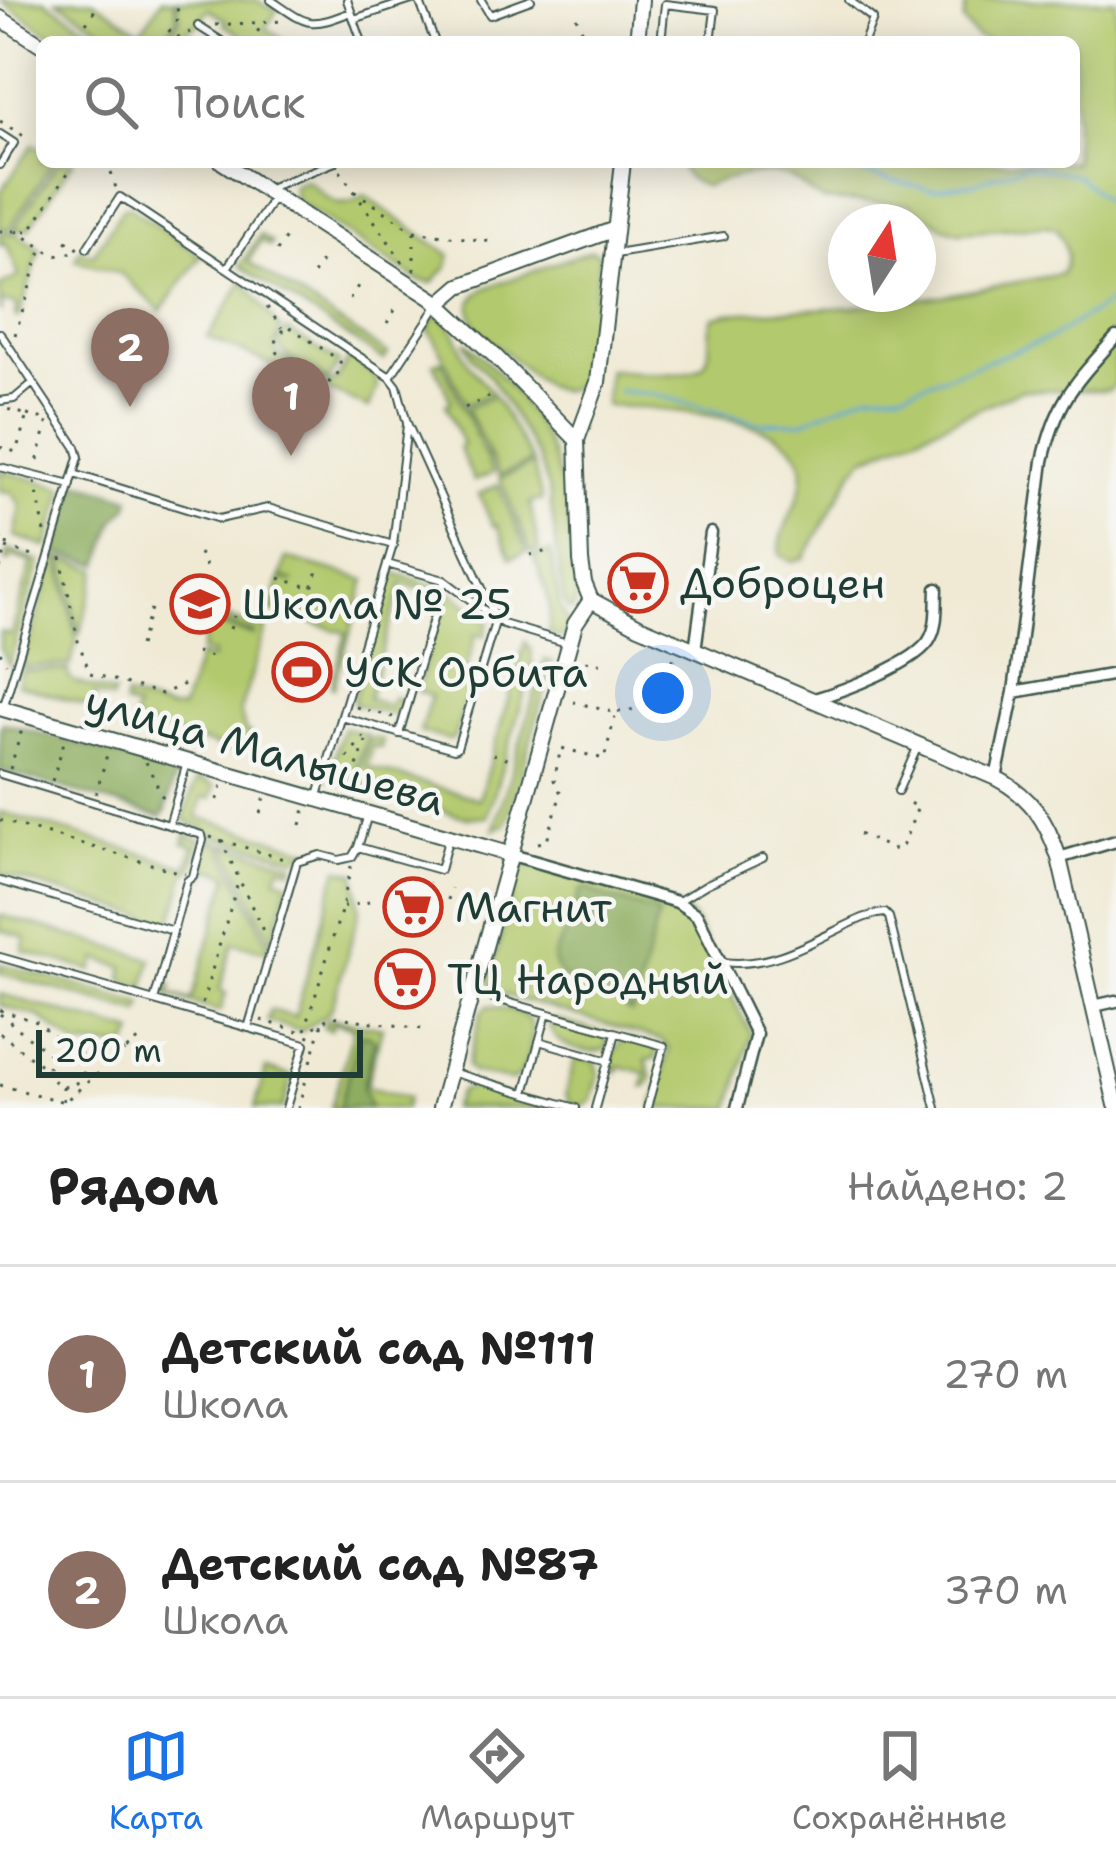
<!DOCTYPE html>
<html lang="ru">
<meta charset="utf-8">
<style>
body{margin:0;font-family:"Shantell Sans",sans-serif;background:#f2f2f2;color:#222}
.compass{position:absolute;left:828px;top:204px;width:108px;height:108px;border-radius:50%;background:#fff;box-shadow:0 6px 30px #0003;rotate:12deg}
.scale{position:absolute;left:36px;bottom:30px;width:327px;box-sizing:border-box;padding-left:12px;border:6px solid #1f3d34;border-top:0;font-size:33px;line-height:42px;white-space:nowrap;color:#1f3d34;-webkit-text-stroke:9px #f6f6f2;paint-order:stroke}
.you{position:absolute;left:663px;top:693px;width:42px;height:42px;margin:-30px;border:9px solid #fff;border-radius:50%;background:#1a73e8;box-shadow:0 0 0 18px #1a73e833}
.badge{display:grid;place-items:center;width:78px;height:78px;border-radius:50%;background:#1a73e8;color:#fff;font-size:39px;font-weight:700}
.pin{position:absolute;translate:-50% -99px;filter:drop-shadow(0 3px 6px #0008)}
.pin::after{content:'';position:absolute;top:63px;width:42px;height:36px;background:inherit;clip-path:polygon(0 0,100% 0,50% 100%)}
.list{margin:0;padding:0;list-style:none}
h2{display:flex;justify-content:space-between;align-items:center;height:156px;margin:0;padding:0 48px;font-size:51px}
h2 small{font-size:39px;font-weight:400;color:#767676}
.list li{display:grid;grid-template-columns:78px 1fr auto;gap:36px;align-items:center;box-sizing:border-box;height:216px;padding:0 48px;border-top:3px solid #e0e0e0}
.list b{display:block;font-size:45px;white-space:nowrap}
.list p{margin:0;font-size:39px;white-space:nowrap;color:#767676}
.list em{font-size:39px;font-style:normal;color:#767676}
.icon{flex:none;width:66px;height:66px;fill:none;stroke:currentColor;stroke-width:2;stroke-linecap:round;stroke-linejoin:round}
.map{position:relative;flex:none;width:1116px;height:1108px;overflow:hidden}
.search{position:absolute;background:#fff;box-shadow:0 6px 30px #0003;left:36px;right:36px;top:36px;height:132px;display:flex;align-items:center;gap:30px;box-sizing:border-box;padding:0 42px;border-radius:18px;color:#767676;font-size:45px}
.sheet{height:588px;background:#fff}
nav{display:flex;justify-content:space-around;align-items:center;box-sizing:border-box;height:168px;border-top:3px solid #e0e0e0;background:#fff;font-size:33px;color:#767676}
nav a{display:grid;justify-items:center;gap:6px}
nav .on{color:#1a73e8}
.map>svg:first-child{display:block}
</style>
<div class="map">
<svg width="1116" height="1108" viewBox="0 0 1116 1108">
<rect width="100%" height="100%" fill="#f6f6f2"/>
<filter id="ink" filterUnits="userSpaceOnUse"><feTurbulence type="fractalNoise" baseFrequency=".00833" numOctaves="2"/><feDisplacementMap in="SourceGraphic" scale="24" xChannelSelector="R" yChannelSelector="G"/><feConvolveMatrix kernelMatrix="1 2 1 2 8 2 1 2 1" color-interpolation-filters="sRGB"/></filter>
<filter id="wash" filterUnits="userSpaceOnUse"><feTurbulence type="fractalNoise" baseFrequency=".004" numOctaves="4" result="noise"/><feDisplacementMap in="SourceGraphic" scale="48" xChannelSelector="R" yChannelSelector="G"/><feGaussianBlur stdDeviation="2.7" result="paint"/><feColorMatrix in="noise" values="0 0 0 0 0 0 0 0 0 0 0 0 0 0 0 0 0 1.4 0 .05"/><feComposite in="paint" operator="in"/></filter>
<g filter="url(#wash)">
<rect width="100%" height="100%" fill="#f0ead5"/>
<path fill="#b3c96d" stroke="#698350" stroke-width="3" d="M0,0H45L110,42H62Z
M57,0H93L141,31L162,0H174L177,18L161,42H122Z
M177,0H257L268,7L278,8L266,28L287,42H251L224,24L226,20L208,9L196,26L167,39L180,19Z
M967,0H1116V383L1109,390H1021L864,458L853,471L804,559L792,562L780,554C779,521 808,499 802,465C793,412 648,409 605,405L608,369C628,371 691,381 704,364C714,351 705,331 713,317L727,313L850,307L942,296L1061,274C1072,257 1065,244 1056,228L1046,226L959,232L943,227L910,204L823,200C809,195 804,184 791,178C767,167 728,178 704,186C691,180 682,177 680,162H1074V42H992L977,38L963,22Z
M33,144L42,150V162H53L9,229H0V193Z
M58,162H73L29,229H14Z
M306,180C329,198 335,214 365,196L450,255L448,266L432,283L418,280L295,200L293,186Z
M128,206L201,256L161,311L120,273L75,260L80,250L93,255L123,208Z
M15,233L40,249L19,318L16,317L17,304L2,302L0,312V286L19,276L6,243L0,245V234Z
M260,235L272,243L270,246L261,241L248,262L388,354L384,360L240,266Z
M592,250L600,255L586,369C566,413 536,379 513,359C500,347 471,330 471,310C470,299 477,294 486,288Z
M243,281L281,330L274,345L277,354L329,384L337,380L350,356L376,376L377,388L369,408L208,337Z
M437,316C458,326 456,340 466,359C472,371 484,382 492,393L466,405L435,339L428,330L433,317Z
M287,330L337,361L339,363L329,380C313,374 284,359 278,343Z
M465,341C503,374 542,420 557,470C570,511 571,556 577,599L573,610H569L564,600L549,492L539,459L491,378L472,357Z
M441,360L493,473L474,481L459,448L463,445L446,405L451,402L434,363Z
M494,396L532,461L499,476L467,409Z
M533,464L542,500L530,503L539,550L531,552L500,479Z
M0,470L65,488L47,547L15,536L21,506L11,492L0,491Z
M498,485L527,552L511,558L497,525L493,526L479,494Z
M8,550L40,562L9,665L0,648V632L11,635L32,562L12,556L9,562L5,560Z
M551,552L560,607L568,624L565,637H556L548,632C555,604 543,581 533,556Z
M55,557L59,558L77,641L70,665L22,667Z
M286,558L366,580L334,687L331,686L346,633L271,611L280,579L295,582L281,577Z
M63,559L98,570L79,635Z
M394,573L437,586L432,601L423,599L424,590L402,584L368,699L390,706L393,697L402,700L398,716L354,704L353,700L391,575Z
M446,593H452L489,621L485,636L476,634L466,670L474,673L454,738L450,740L420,732L431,696L417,691Z
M214,615L231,618L229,626L222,624L221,626L254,636L255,633L233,627L235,620L266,629L240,711L245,730L252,736L240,753L133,721L136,709L124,705L126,697L169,710L182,709L199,656L212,659L213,654L201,651L210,620Z
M525,642L531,650L532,669L487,817H465L354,786L369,740L374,738L383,741L381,748L373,746L367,767L479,799Z
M545,660L553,662L508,818L505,825L494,829Z
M68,670V676L74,682L114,694L112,700L95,695L92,707L17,684L21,671Z
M343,728L368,735L349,785L328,778Z
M197,779L215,786L211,799L203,797L197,817L313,851L295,858L204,833L205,828L187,822L184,818Z
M0,812L187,867L194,846L184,843L186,835L201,840L192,870L186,873L171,924L0,874Z
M210,840L220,843L270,947L269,951L233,943L220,990L226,993L221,1010L217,1011L165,994L167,983L172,985L170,994L192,1000L229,875L208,868L204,878L199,876Z
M225,844L294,864L293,869L280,867L277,878L289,882L272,941Z
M528,865L672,905L692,917L751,1034L731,1108H653L669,1050L663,1041L501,994L492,987L489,980L519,870Z
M338,868L356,873L360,910L333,1004L329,1012L302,1031L267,1021L270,1010L295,1017Z
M0,915L152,959L144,987L122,980L124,967L97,959L93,971L23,951L26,938L0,930Z
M0,964L143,1004L140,1013L0,973Z
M0,994L135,1033L130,1043L121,1047L78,1046L38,1016L0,1005Z
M488,1006C527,1011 539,1016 528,1056C524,1068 522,1074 512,1081L472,1072L467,1066L482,1011Z
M331,1019L382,1028L366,1086L408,1098L405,1108H331L354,1028L334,1022L331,1030L323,1027L326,1020Z
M553,1019L603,1033L608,1042L605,1050C584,1055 551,1046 549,1022Z
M631,1040L657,1049L656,1058L646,1060L652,1078L646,1087H643L646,1073L619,1066L617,1072L612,1065L613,1055L621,1041Z
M580,1058L596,1062L599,1075L591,1101L582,1106L571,1104L566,1094L574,1062Z
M266,1069L292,1076L283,1108H255Z
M473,1087L480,1088L549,1108H452L460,1091Z"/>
<path fill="#8ead60" stroke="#56754a" stroke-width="3" d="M77,482L131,498L128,507L115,520L100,565L56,553Z
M3,723L171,770L175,777L165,813L161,817L0,770V729Z
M586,888L608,898L655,911L658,915L634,1008L631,1013C621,1008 619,1000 610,994C597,985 578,987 565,978C542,961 560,945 568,928C573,916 576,903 580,891Z
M360,1034L369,1035L375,1041L363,1087L370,1108H339Z"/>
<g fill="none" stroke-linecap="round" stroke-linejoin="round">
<path stroke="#5ea9d6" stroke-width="3" d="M844,169L929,189L974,183L1026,165L1077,175L1116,211
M618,391L652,394L761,423L802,422L868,393L903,391L1051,338L1116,298"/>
</g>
</g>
<g filter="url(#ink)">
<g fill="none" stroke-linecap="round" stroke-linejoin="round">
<g stroke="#3e574c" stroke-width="10">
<path id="service" d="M271,0C308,25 308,29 351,12
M347,0L362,42
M419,0L435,42
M481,0L490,15L531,0
M849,0L873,19L864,42
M354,19L412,0
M198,26L223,42
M661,42L665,4L715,10L711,42
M0,134L14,143L0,165
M269,188L335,162
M87,248L120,197L390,377L397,386L407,423L496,619L503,624L567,643
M616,254L724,236
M227,268L275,196
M0,333L76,447L79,457L74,474L219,519L268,508L393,545
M390,377L438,305
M0,401L14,399L33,383
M0,467L71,485
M4,705L74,474
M342,717L454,749L457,748L496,619L444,580L387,564
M399,734L444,582
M0,774L202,835L203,840L193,876L187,881L154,1001
M898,791L917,748
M318,796L393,545L407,425
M170,822L186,766
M358,847L440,870L448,840
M0,881L173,931
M677,902L707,884L763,858
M0,957L305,1044L286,1108
M724,962C765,968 805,946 841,928C856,921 868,914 885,913L889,917L936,1108
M475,993L664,1046L647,1108
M248,1028L297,862L320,855L339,860L352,857L358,847L367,818
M539,1041L609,1061
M454,1073L576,1108
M525,1093L547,1013
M595,1108L616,1033"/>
</g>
<g stroke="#3e574c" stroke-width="15">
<path id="minor" d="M695,650L711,533
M1014,692L1116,674
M811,700C839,692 920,663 931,637C938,623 936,604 937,589
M996,778L1014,692L1043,461C1057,399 1075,383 1116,337
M512,855L677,902L697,915L756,1034L737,1108
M1059,858L1116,841
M1094,1006L1116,1001"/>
</g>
<g stroke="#3e574c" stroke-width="18">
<path id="tertiary" d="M0,18L42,45
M637,42L641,0
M222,162L433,299L494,355L577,440
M438,305L460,286L615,229
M591,600L639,626L996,778C1031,796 1047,821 1059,858L1116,1105
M591,600L584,583L581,561L577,440L598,382L623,162
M0,708L512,855
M440,1108L575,624L591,600"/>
</g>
<path stroke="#3e574c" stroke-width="3" stroke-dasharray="3 9" stroke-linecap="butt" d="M576,17L582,30L602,40
M86,23L99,4
M216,25L284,21
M162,42L179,17L175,0
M166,42L190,32
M251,42L263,23
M0,121L25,137
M340,171L406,267
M111,173L116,188
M354,191L414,231L493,242
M0,231H30L75,162
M16,231L55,256L78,251
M66,241L79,249
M277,251L288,234
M414,271V232
M313,274L324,257
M350,299L361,281
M267,307L282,328
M387,323L398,305
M290,327L339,360C344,367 336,377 330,382L322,381L278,353C272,343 280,330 290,327Z
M15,335L42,247
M465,408L495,394
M27,415L48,420L36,467
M0,447L16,452L27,415L7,409
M35,482L46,537
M0,537L3,541
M6,548L40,558
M199,553L209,574
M530,555L553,550
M61,557L78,641L90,673L162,694L187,683
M0,569L8,542
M279,578L312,588L319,566
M205,587L213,612
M230,629L234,616
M139,646L153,602
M0,652L6,663
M196,652L212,657
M586,661L603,664
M356,707L393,717
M618,712L651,707L675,655
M493,754L510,759
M146,762L165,802
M10,769L23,726
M333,777L367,732
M52,781L65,739
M349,789L369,733
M96,794L108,751
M217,800L222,785
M260,813L265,797
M0,820L185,874
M301,825L305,809
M859,834L895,850L902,847L918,807L902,800
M210,837L287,860
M221,840L265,935
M538,843L547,841L561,793L554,780L561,748L604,759L616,713L574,702
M426,894L429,882
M448,900L451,888
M343,907L369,902
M202,1004L239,879
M0,1010L37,1022L71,1050
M0,1014L51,1055
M261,1020L305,1033
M305,1030L342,908L351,866
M0,1033L47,1070
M308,1037L313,1028L331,1016L422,1029
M48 1068a18 18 0 1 1 36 0a18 18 0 1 1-36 0Z
M79,1054L125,1051L145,1035
M0,1085L64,1102L125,1051
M63,1086V1108
M298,1108L322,1023"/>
<use href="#service" stroke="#fff" stroke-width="6"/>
<use href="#minor" stroke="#fff" stroke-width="10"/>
<use href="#tertiary" stroke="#fff" stroke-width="14"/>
</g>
</g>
<defs>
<g id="supermarket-ring" transform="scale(3)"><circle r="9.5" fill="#f6f6f2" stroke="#c8321e" stroke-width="1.5"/><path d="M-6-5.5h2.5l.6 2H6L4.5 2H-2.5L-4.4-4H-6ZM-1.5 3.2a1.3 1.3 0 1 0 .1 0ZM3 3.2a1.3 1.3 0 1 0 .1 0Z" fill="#c8321e"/></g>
<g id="school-ring" transform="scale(3)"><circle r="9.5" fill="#f6f6f2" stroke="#c8321e" stroke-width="1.5"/><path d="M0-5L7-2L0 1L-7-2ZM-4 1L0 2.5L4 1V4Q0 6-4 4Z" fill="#c8321e"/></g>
<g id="stadium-ring" transform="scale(3)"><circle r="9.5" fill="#f6f6f2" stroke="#c8321e" stroke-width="1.5"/><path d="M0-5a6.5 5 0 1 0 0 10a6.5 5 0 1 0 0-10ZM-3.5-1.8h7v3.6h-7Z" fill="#c8321e"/></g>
</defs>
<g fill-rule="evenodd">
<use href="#supermarket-ring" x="638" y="583"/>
<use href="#school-ring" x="200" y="604"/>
<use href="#stadium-ring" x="302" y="672"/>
<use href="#supermarket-ring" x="413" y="907"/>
<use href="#supermarket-ring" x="405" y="979"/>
</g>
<g text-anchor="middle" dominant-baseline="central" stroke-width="9" stroke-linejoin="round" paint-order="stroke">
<g font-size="42" fill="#1f3d34" stroke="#f6f6f2" text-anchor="start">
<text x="680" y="583">Доброцен</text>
<text x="242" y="604">Школа № 25</text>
<text x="344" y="672">УСК Орбита</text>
<text x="455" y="907">Магнит</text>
<text x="447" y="979">ТЦ Народный</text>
</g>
<g font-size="42" fill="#1f3d34" stroke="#f6f6f2">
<text transform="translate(265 750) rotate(16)">улица Малышева</text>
</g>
</g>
</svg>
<svg class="compass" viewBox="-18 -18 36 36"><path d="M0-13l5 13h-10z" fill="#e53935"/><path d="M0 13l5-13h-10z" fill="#767676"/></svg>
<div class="scale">200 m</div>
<div class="you"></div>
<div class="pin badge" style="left:291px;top:456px;background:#8d6e63">1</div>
<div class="pin badge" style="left:130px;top:407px;background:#8d6e63">2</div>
<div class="search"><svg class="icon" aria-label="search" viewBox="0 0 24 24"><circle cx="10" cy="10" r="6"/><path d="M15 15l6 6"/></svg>Поиск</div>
</div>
<section class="sheet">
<h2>Рядом<small>Найдено: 2</small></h2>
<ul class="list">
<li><span class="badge" style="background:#8d6e63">1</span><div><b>Детский сад №111</b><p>Школа</p></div><em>270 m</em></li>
<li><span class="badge" style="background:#8d6e63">2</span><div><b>Детский сад №87</b><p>Школа</p></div><em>370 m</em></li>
</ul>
</section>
<nav>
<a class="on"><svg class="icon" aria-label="map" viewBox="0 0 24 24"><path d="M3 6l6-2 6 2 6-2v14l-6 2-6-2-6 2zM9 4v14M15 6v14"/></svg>Карта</a>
<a><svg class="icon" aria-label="directions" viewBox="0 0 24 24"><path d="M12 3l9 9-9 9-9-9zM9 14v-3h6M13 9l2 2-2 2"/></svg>Маршрут</a>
<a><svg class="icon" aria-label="saved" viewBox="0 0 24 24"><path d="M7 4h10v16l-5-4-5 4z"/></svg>Сохранённые</a>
</nav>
